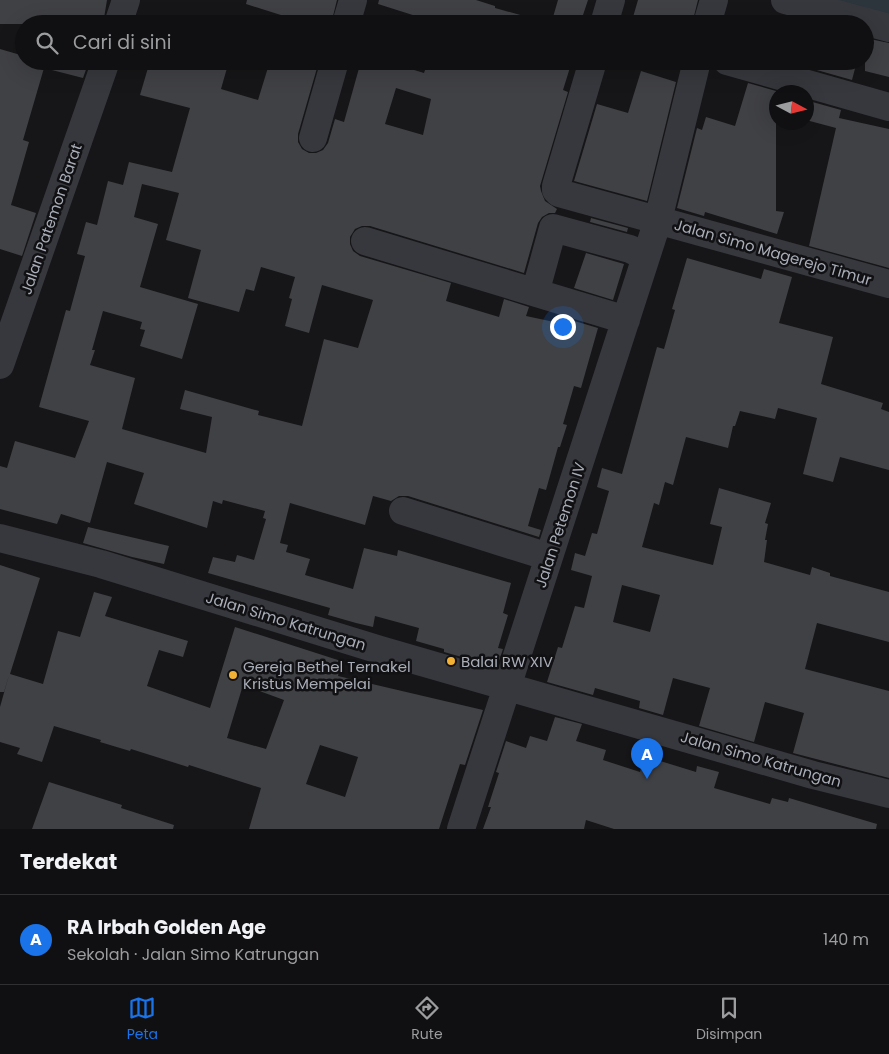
<!DOCTYPE html>
<html lang="id">
<meta charset="utf-8">
<style>
body{margin:0;font-family:Poppins,sans-serif;background:#19191b;color:#f1f3f6}
.compass{position:absolute;left:769px;top:85px;width:45px;height:45px;border-radius:50%;background:#101012;box-shadow:0 5px 20px #0002;rotate:97deg}
.you{position:absolute;left:562px;top:326px;width:18px;height:18px;margin:-12px;border:4px solid #fff;border-radius:50%;background:#1a73e8;box-shadow:0 0 0 8px #1a73e833}
.badge{display:grid;place-items:center;width:32px;height:32px;border-radius:50%;background:#1a73e8;color:#fff;font-size:16px;font-weight:700}
.pin{position:absolute;translate:-50% -41px;filter:drop-shadow(0 1px 2px #0008)}
.pin::after{content:'';position:absolute;top:26px;width:18px;height:15px;background:inherit;clip-path:polygon(0 0,100% 0,50% 100%)}
.list{margin:0;padding:0;list-style:none}
h2{display:flex;justify-content:space-between;align-items:center;height:65px;margin:0;padding:0 20px;font-size:21px}
h2 small{font-size:16px;font-weight:400;color:#9c9d9f}
.list li{display:grid;grid-template-columns:32px 1fr auto;gap:15px;align-items:center;box-sizing:border-box;height:90px;padding:0 20px;border-top:1px solid #303032}
.list b{display:block;font-size:19px;white-space:nowrap}
.list p{margin:0;font-size:16px;white-space:nowrap;color:#9c9d9f}
.list em{font-size:16px;font-style:normal;color:#9c9d9f}
.icon{flex:none;width:28px;height:28px;fill:none;stroke:currentColor;stroke-width:2;stroke-linecap:round;stroke-linejoin:round}
.map{position:relative;flex:none;width:889px;height:829px;overflow:hidden}
.search{position:absolute;background:#101012;box-shadow:0 5px 20px #0002;left:15px;right:15px;top:15px;height:55px;display:flex;align-items:center;gap:12px;box-sizing:border-box;padding:0 18px;border-radius:28px;color:#9c9d9f;font-size:19px}
.sheet{height:155px;background:#101012}
nav{display:flex;justify-content:space-around;align-items:center;box-sizing:border-box;height:70px;border-top:1px solid #303032;background:#101012;font-size:14px;color:#9c9d9f}
nav a{display:grid;justify-items:center;gap:2px}
nav .on{color:#1a73e8}
.map>svg:first-child{display:block}
</style>
<div class="map">
<svg width="889" height="829" viewBox="0 0 889 829">
<rect width="100%" height="100%" fill="#161618"/>
<g fill="none" stroke-linecap="round" stroke-linejoin="round">
<path stroke="#2c353c" stroke-width="40" d="M859,0L889,8"/>
</g>
<path fill="#404145" fill-rule="evenodd" d="M0,0H107L103,24H0Z
M247,0H337L331,24H281L284,16L246,4Z
M379,0H476L495,6V8L531,18V24H441L378,4Z
M558,0H588L580,24H551Z
M638,0H698L692,24H631Z
M865,38L889,43V77L865,71Z
M0,49L24,56V61H89L83,78L44,68L23,140L29,142L11,205L36,213L22,256L0,249Z
M150,61H229L221,89L258,100L270,61H319L298,134V142L302,149L309,153H316L323,150L328,143L335,119L344,122L361,61H385L424,73L428,61H572L563,90L568,92L540,186L541,191L545,201L557,209L555,213H549L542,217L538,223L524,273L370,226H362L355,229L350,237V244L353,251L360,256L451,283L446,301L499,317L504,299L529,307L526,316L559,323L561,317L598,328L581,388L574,386L563,424L567,425L560,447H558L546,490L539,488L528,526L541,530L539,537L408,496H399L391,501L373,496L365,525L290,503L280,543L288,545L286,552L310,559L305,575L353,589L364,548L397,556L398,550L511,583L503,613L508,615L498,648L503,649L497,667L444,652V649L416,641L419,628L375,616L373,627L356,623L328,615L330,608L208,573L213,557L235,562L237,555L254,560L266,519L263,518L265,511L223,500L222,504L213,501L207,528L134,504L144,473L107,462L90,523L61,514L57,524L0,509V466L7,468L15,441L75,458L89,421L39,407L66,310L70,311L85,256L77,254L86,222L97,225L108,181L123,185L129,162L172,172L190,108L140,95ZM396,88L431,99L423,135L385,124ZM142,184L179,193L166,240L201,250L188,298L239,312L246,289L254,291L261,267L295,277L289,298L292,299L285,326L309,333L322,285L373,300L358,348L324,339L302,426L258,415L259,411L185,390L180,409L212,417L206,453L122,429L135,378L90,365L95,350H92L103,311L142,322L140,329L145,330L140,346L182,359L198,304L140,287L158,224L134,217Z
M785,61H857L852,80Z
M641,71L676,82L647,201L574,181L597,104L628,113Z
M748,83L776,91V211L784,212L777,234L705,212L704,216L677,208L697,128L702,130L706,117L735,126Z
M809,101L841,110L839,118L889,129V268L809,246L836,128L806,120Z
M591,218L628,228L627,232L590,222Z
M586,253L624,264L613,300L574,288Z
M687,258L761,279L764,269L792,277L779,323L833,337L821,384L883,403L881,409L889,412V470L840,457L833,482L803,474L817,418L778,408L775,419L740,411L735,426H733L728,448L686,437L673,485L665,482L659,505L654,503L642,547L713,565L722,527L710,524L719,488L771,503L765,523L768,524L765,540H767L764,562L810,575L812,567L830,573V576L889,592V642L817,623L805,669L889,691V778L793,753L804,713L765,702L754,742L699,726L710,688L673,678L663,715L639,708L640,701L595,688L593,695L547,682L558,647L562,648L575,606L584,608L592,576L571,570L575,553L585,556L592,533L597,534L609,491L597,487L602,468L622,474L657,347L664,349L675,310L672,309ZM622,585L660,595L650,632L613,622Z
M88,527L169,546L164,564L132,557L83,543Z
M0,565L40,578L10,674L43,684L58,631L80,637L94,592L112,597L105,616L188,641L183,657L159,650L147,686L210,708L235,627L341,661L338,676L483,710L465,765L460,764L439,829H249L261,788L189,765L188,767L131,749L130,751L100,742L101,740L54,726L42,762L17,754L20,748L0,742V707L9,675L4,692H0ZM243,685L284,700L266,749L227,738ZM320,745L358,757L345,797L306,784Z
M555,717L582,724L576,741L606,750L603,760L640,772L644,756L696,772L697,766L719,772L714,788L770,804L772,798L788,802L789,798L877,824L876,829H614L586,820L584,829H483L491,807H488L499,773L496,772L506,741L526,748L530,736L547,741Z
M49,782L122,805L121,808L174,825L173,829H32Z"/>
<g fill="none" stroke-linecap="round" stroke-linejoin="round">
<path stroke="#37383d" stroke-width="28" d="M785,0L889,28
M118,24L126,0
M346,24L353,0
M604,24L611,0
M707,24L714,0
M593,61L556,186V190L559,193L889,284
M727,61L889,107
M313,138L335,61
M365,241L626,320
M537,286L553,228L630,249L646,257
M0,365L106,61
M403,511L549,557
M0,538L101,564L380,650L813,775L889,794
M461,829L658,220L697,61"/>
</g>
<g fill="#f2b134" stroke="#111113" stroke-width="2">
<circle cx="451" cy="661" r="5"/>
<circle cx="233" cy="675" r="5"/>
</g>
<g text-anchor="middle" dominant-baseline="central" stroke-width="5" stroke-linejoin="round" paint-order="stroke">
<g font-size="15" fill="#a8adb8" stroke="#111113">
<text transform="translate(51 219) rotate(-71)">Jalan Patemon Barat</text>
<text transform="translate(773 252) rotate(16)">Jalan Simo Magerejo Timur</text>
<text transform="translate(560 525) rotate(-72)">Jalan Petemon IV</text>
<text transform="translate(286 621) rotate(17)">Jalan Simo Katrungan</text>
<text transform="translate(761 759) rotate(16)">Jalan Simo Katrungan</text>
</g>
<g font-size="15" fill="#a8adb8" stroke="#111113" text-anchor="start">
<text x="461" y="661">Balai RW XIV</text>
<text x="243" y="666">Gereja Bethel Ternakel<tspan x="243" dy="17">Kristus Mempelai</tspan></text>
</g>
</g>
</svg>
<svg class="compass" viewBox="-18 -18 36 36"><path d="M0-13l5 13h-10z" fill="#e53935"/><path d="M0 13l5-13h-10z" fill="#9c9d9f"/></svg>
<div class="you"></div>
<div class="pin badge" style="left:647px;top:779px">A</div>
<div class="search"><svg class="icon" aria-label="search" viewBox="0 0 24 24"><circle cx="10" cy="10" r="6"/><path d="M15 15l6 6"/></svg>Cari di sini</div>
</div>
<section class="sheet">
<h2>Terdekat<small></small></h2>
<ul class="list">
<li><span class="badge">A</span><div><b>RA Irbah Golden Age</b><p>Sekolah · Jalan Simo Katrungan</p></div><em>140 m</em></li>
</ul>
</section>
<nav>
<a class="on"><svg class="icon" aria-label="map" viewBox="0 0 24 24"><path d="M3 6l6-2 6 2 6-2v14l-6 2-6-2-6 2zM9 4v14M15 6v14"/></svg>Peta</a>
<a><svg class="icon" aria-label="directions" viewBox="0 0 24 24"><path d="M12 3l9 9-9 9-9-9zM9 14v-3h6M13 9l2 2-2 2"/></svg>Rute</a>
<a><svg class="icon" aria-label="saved" viewBox="0 0 24 24"><path d="M7 4h10v16l-5-4-5 4z"/></svg>Disimpan</a>
</nav>
